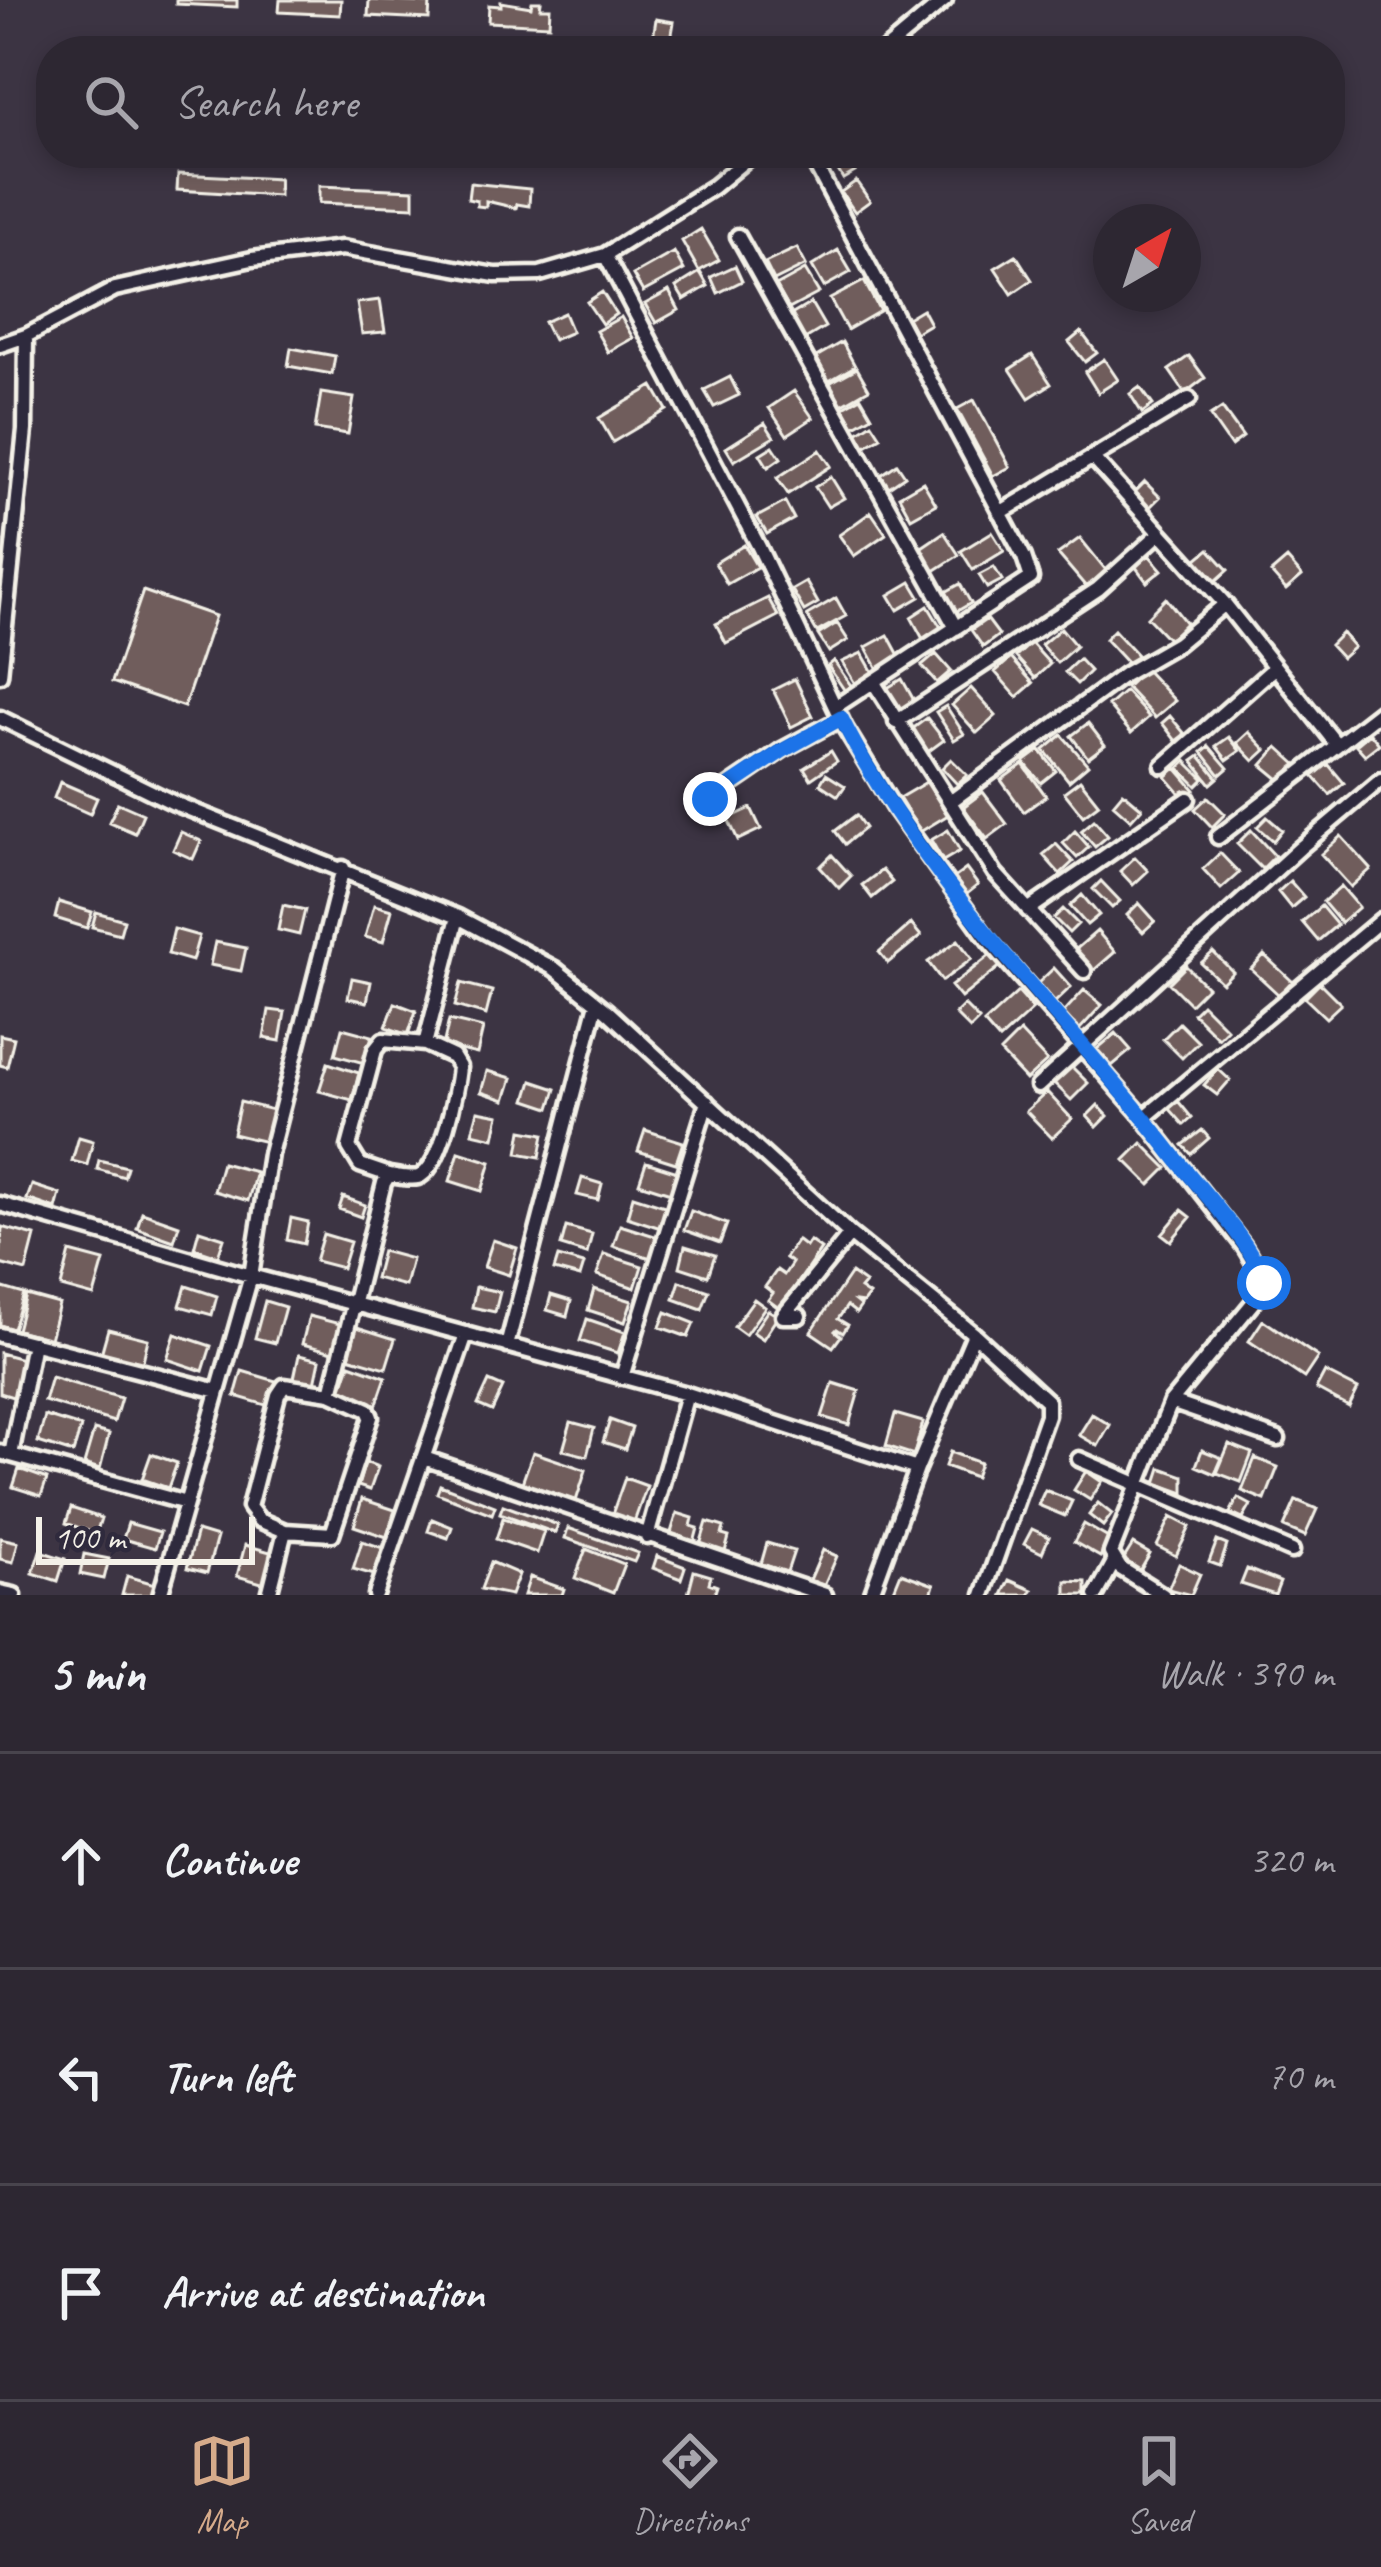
<!DOCTYPE html>
<meta charset="utf-8">
<style>
body{margin:0;font-family:Caveat,sans-serif;background:#352f3a;color:#f1f3f6}
.compass{position:absolute;left:1093px;top:204px;width:108px;height:108px;border-radius:50%;background:#2d2732;box-shadow:0 6px 18px #0003;rotate:39deg}
.scale{position:absolute;left:36px;bottom:30px;width:219px;box-sizing:border-box;padding-left:12px;border:6px solid #f4f1e8;border-top:0;font-size:33px;line-height:42px;white-space:nowrap;color:#f4f1e8;-webkit-text-stroke:9px #2f2a3d;paint-order:stroke}
.stop{position:absolute;width:36px;height:36px;margin:-27px;border:9px solid #1a73e8;border-radius:50%;background:#fff}
.stop.end{background:#1a73e8;border-color:#fff;box-shadow:0 3px 12px #0008}
.list{margin:0;padding:0;list-style:none}
h2{display:flex;justify-content:space-between;align-items:center;height:156px;margin:0;padding:0 48px;font-size:51px}
h2 small{font-size:39px;font-weight:400;color:#a7a5ac}
.list li{display:grid;grid-template-columns:78px 1fr auto;gap:36px;align-items:center;box-sizing:border-box;height:216px;padding:0 48px;border-top:3px solid #48444d}
.list b{display:block;font-size:45px;white-space:nowrap}
.list em{font-size:39px;font-style:normal;color:#a7a5ac}
.icon{flex:none;width:66px;height:66px;fill:none;stroke:currentColor;stroke-width:2;stroke-linecap:round;stroke-linejoin:round}
.map{position:relative;flex:none;width:1381px;height:1595px;overflow:hidden}
.search{position:absolute;background:#2d2732;box-shadow:0 6px 18px #0003;left:36px;right:36px;top:36px;height:132px;display:flex;align-items:center;gap:30px;box-sizing:border-box;padding:0 42px;border-radius:48px;color:#a7a5ac;font-size:45px}
.sheet{height:804px;background:#2d2732}
nav{display:flex;justify-content:space-around;align-items:center;box-sizing:border-box;height:168px;border-top:3px solid #48444d;background:#2d2732;font-size:33px;color:#a7a5ac}
nav a{display:grid;justify-items:center;gap:6px}
nav .on{color:#d6ab8b}
.map>svg:first-child{display:block}
</style>
<div class="map">
<svg width="1381" height="1595" viewBox="0 0 1381 1595">
<rect width="100%" height="100%" fill="#3c3443"/>
<filter id="ink" filterUnits="userSpaceOnUse"><feTurbulence type="fractalNoise" baseFrequency=".00833" numOctaves="2"/><feDisplacementMap in="SourceGraphic" scale="24" xChannelSelector="R" yChannelSelector="G"/><feConvolveMatrix kernelMatrix="1 2 1 2 8 2 1 2 1" color-interpolation-filters="sRGB"/></filter>
<g filter="url(#ink)">
<path fill="#6f5d5c" stroke="#f4f1e8" stroke-width="3" d="M176,0H237V7L176,4Z
M280,0H341L340,15L279,12Z
M369,0L430,3L429,19L368,16Z
M501,2L531,7L532,2H541L540,8H550L549,25L488,22L489,5L501,6Z
M656,19L674,22L669,51H651Z
M182,41L243,47L242,51H181Z
M828,153H845L855,172L843,179Z
M178,174L279,179V196L177,190Z
M856,181L870,201L855,212L841,192Z
M470,183L530,189L529,206L517,204L516,208L486,201V207L477,206V201L468,199Z
M319,186L414,190V207L319,203Z
M701,229L719,260L699,271L682,241Z
M797,248L806,265L774,281L765,263Z
M838,250L851,272L824,287L812,266Z
M674,252L684,270L643,292L633,275Z
M1016,255L1032,280L1012,294L995,268Z
M735,266L742,281L718,293L711,277Z
M805,270L819,293L789,309L776,286Z
M700,272L708,286L684,300L676,287Z
M864,281L880,311L847,330L830,299Z
M669,291L679,310L656,323L645,304Z
M602,292L616,314L602,324L587,302Z
M380,300L385,332L362,334L357,303Z
M811,303L825,327L805,339L791,315Z
M922,309L930,324L915,333L907,318Z
M564,313L572,332L553,340L544,322Z
M621,317L633,338L608,352L596,331Z
M1081,332L1097,353L1085,362L1069,342Z
M842,342L855,366L829,381L816,357Z
M291,348L335,356L332,374L288,366Z
M1032,355L1051,384L1029,398L1010,369Z
M1189,356L1205,378L1185,393L1169,370Z
M1104,359L1118,380L1098,393L1085,372Z
M857,368L869,389L836,408L824,386Z
M730,377L739,395L714,407L704,390Z
M653,386L667,410L613,442L599,418Z
M1140,387L1153,405L1142,413L1130,394Z
M794,391L813,418L787,435L769,408Z
M321,393L354,398L348,434L315,429Z
M861,397L872,416L848,430L837,411Z
M974,400L1010,467L993,476L957,409Z
M1222,408L1243,437L1231,446L1210,416Z
M765,423L774,437L734,461L726,448Z
M872,423L881,437L862,448L854,435Z
M773,446L781,458L768,467L760,454Z
M820,450L831,466L788,494L777,478Z
M897,464L905,476L889,487L881,475Z
M831,477L844,498L828,507L815,487Z
M923,482L936,504L911,518L899,496Z
M1145,482L1160,497L1148,509L1133,494Z
M785,502L794,519L767,534L757,517Z
M871,512L886,534L854,556L839,535Z
M944,532L959,555L931,573L916,551Z
M992,532L1004,551L973,570L961,551Z
M1080,538L1106,570L1087,588L1058,554Z
M744,545L757,567L727,584L715,563Z
M1209,549L1228,570L1209,587L1190,565Z
M1149,555L1162,570L1147,582L1135,566Z
M1287,559L1302,576L1286,590L1271,573Z
M994,567L1002,580L987,588L979,575Z
M806,582L818,603L804,611L792,590Z
M911,582L920,597L898,610L889,595Z
M960,584L971,603L954,613L942,594Z
M143,591L215,616L184,707L112,682Z
M768,598L778,616L726,643L716,624Z
M836,598L846,616L817,632L807,615Z
M1166,598L1186,623L1169,640L1147,617Z
M928,606L942,629L923,639L911,617Z
M987,619L999,635L983,647L971,630Z
M837,623L848,640L829,652L818,635Z
M1061,628L1076,646L1057,663L1041,645Z
M1114,630L1138,656L1129,665L1105,639Z
M1342,633L1354,647L1342,658L1330,645Z
M888,635L901,659L879,671L866,647Z
M1031,643L1050,664L1035,678L1016,657Z
M862,653L875,676L857,687L842,662Z
M936,654L951,671L937,683L922,666Z
M1011,658L1033,683L1017,697L995,672Z
M1079,659L1090,671L1077,684L1065,672Z
M834,661L852,687L845,691L828,666Z
M1145,669L1175,701L1155,718L1126,687Z
M795,679L813,716L791,727L773,690Z
M902,679L916,704L898,714L884,690Z
M971,688L996,716L977,733L952,705Z
M1125,691L1149,717L1131,733L1108,706Z
M946,706L964,734L954,740L936,712Z
M1170,716L1185,734L1176,741L1162,723Z
M927,718L944,740L925,754L908,732Z
M1088,723L1105,745L1088,758L1071,736Z
M1249,732L1266,750L1254,761L1237,743Z
M1370,733L1379,744L1365,755L1356,745Z
M1062,735L1088,765L1069,781L1044,750Z
M1229,737L1240,751L1227,760L1216,746Z
M1209,746L1228,768L1220,775L1202,752Z
M1278,747L1300,767L1285,784L1262,765Z
M1040,750L1056,771L1041,783L1024,762Z
M831,751L837,761L811,779L804,768Z
M1200,756L1218,778L1211,784L1193,761Z
M951,759L967,775L957,784L942,768Z
M1186,761L1204,779L1197,786L1179,768Z
M1023,764L1046,796L1024,812L1001,780Z
M1328,764L1344,783L1330,795L1313,776Z
M1176,768L1195,790L1184,798L1166,777Z
M826,774L845,786L838,796L820,784Z
M1080,780L1099,804L1083,816L1064,792Z
M928,781L948,815L920,832L899,798Z
M60,782L97,798L90,814L54,798Z
M983,792L1007,824L987,839L963,807Z
M1123,792L1142,808L1131,820L1113,804Z
M1208,797L1225,814L1212,827L1195,809Z
M118,803L143,814L135,833L109,822Z
M751,808L761,829L738,840L728,819Z
M856,815L865,828L845,844L835,831Z
M1267,817L1282,830L1273,841L1257,827Z
M1094,820L1108,836L1095,847L1081,831Z
M948,830L960,851L943,861L931,840Z
M1251,830L1275,856L1262,869L1237,844Z
M1075,831L1089,847L1077,858L1063,843Z
M181,832L201,841L193,859L173,850Z
M1341,836L1371,869L1351,887L1321,854Z
M1056,844L1073,862L1060,874L1043,855Z
M1220,853L1239,873L1221,889L1203,869Z
M832,855L851,876L839,888L820,867Z
M1135,857L1148,871L1133,885L1120,871Z
M966,869L978,885L967,894L954,878Z
M882,870L892,882L872,898L862,885Z
M1101,881L1120,901L1112,908L1093,889Z
M1290,881L1304,897L1291,908L1278,892Z
M1341,886L1359,907L1341,923L1323,902Z
M1082,895L1099,915L1087,925L1070,906Z
M59,902L92,912L87,928L55,918Z
M1139,903L1155,921L1143,932L1127,915Z
M283,905L305,910L299,935L278,930Z
M374,905L392,910L383,942L365,937Z
M1321,906L1337,925L1318,941L1302,922Z
M1063,909L1078,924L1069,933L1054,918Z
M96,912L124,920L120,934L92,927Z
M911,924L921,936L888,963L879,952Z
M174,929L199,936L192,961L168,954Z
M1097,931L1115,952L1092,972L1074,951Z
M958,940L972,959L942,981L928,962Z
M215,942L246,948L241,971L210,965Z
M1213,952L1233,972L1222,983L1201,963Z
M993,953L1002,965L961,998L951,986Z
M1264,955L1292,981L1279,995L1251,969Z
M1186,966L1207,987L1190,1004L1169,983Z
M1054,968L1071,987L1054,1003L1037,984Z
M352,978L371,982L367,1002L348,998Z
M461,983L492,991L486,1015L455,1006Z
M1320,983L1341,1004L1326,1018L1305,998Z
M1084,990L1102,1005L1080,1029L1062,1014Z
M1018,992L1033,1009L999,1040L984,1023Z
M395,1003L416,1011L408,1035L386,1027Z
M1202,1004L1227,1029L1218,1038L1193,1013Z
M964,1005L979,1020L970,1029L955,1014Z
M269,1010L285,1012L280,1041L264,1038Z
M449,1020L483,1028L477,1054L443,1046Z
M1179,1023L1198,1042L1182,1058L1163,1039Z
M342,1028L372,1036L364,1063L335,1055Z
M1020,1032L1047,1061L1026,1080L1000,1052Z
M1116,1033L1131,1050L1112,1066L1097,1049Z
M0,1035L14,1038L7,1067L0,1065Z
M328,1063L359,1073L352,1100L319,1091Z
M1071,1066L1088,1083L1071,1100L1054,1083Z
M1218,1069L1230,1080L1217,1095L1204,1085Z
M487,1071L512,1078L505,1100L481,1092Z
M532,1081L556,1089L550,1108L526,1100Z
M1047,1092L1072,1119L1052,1138L1026,1111Z
M1178,1101L1192,1118L1184,1125L1169,1108Z
M240,1102L273,1110L266,1142L233,1134Z
M1098,1105L1108,1116L1097,1127L1087,1116Z
M478,1111L499,1115L494,1138L472,1133Z
M522,1130L544,1134L540,1157L518,1153Z
M645,1130L683,1142L676,1163L638,1151Z
M1202,1130L1209,1138L1191,1154L1183,1145Z
M79,1137L93,1141L87,1165L72,1161Z
M1142,1143L1167,1168L1150,1185L1125,1160Z
M459,1152L491,1162L482,1191L450,1181Z
M99,1160L127,1167L124,1177L97,1169Z
M646,1162L684,1174L677,1195L639,1183Z
M222,1163L256,1172L248,1201L214,1191Z
M582,1178L602,1184L598,1200L577,1195Z
M32,1185L60,1194L56,1209L27,1199Z
M633,1196L671,1208L664,1229L627,1217Z
M343,1197L365,1205L361,1217L339,1209Z
M1182,1210L1191,1217L1171,1241L1162,1234Z
M691,1211L727,1224L720,1243L684,1230Z
M142,1212L179,1225L174,1241L137,1228Z
M291,1218L308,1222L304,1244L287,1240Z
M620,1225L658,1237L651,1258L613,1246Z
M2,1227L35,1236L26,1271L0,1264Z
M566,1227L592,1234L587,1254L561,1246Z
M199,1230L224,1238L218,1256L194,1248Z
M323,1234L350,1242L342,1268L315,1261Z
M493,1240L517,1248L509,1275L484,1267Z
M797,1240L806,1247L810,1241L821,1249L780,1309L768,1300L773,1293L765,1287L777,1270L784,1275L792,1263L785,1258Z
M685,1246L715,1255L708,1276L680,1267Z
M382,1251L412,1259L405,1286L375,1278Z
M70,1252L104,1261L94,1296L61,1287Z
M604,1254L642,1266L635,1288L597,1275Z
M558,1257L584,1264L580,1277L554,1270Z
M851,1273L865,1283L860,1289L869,1295L863,1303L856,1302L861,1306L856,1313L847,1306L838,1319L848,1325L843,1333L837,1329L835,1331L841,1336L833,1347L811,1332Z
M680,1281L709,1291L702,1309L674,1299Z
M186,1286L217,1296L212,1315L180,1306Z
M0,1287L24,1294L13,1329L0,1325Z
M476,1287L500,1292L495,1312L472,1307Z
M594,1289L632,1301L625,1322L588,1310Z
M26,1295L59,1304L50,1339L17,1330Z
M551,1295L571,1301L567,1316L547,1310Z
M754,1299L765,1307L745,1335L734,1327Z
M265,1301L285,1307L275,1343L255,1338Z
M768,1310L778,1316L763,1339L753,1332Z
M666,1312L694,1323L688,1337L660,1327Z
M309,1316L340,1324L333,1352L302,1344Z
M587,1319L625,1332L618,1353L580,1341Z
M1263,1320L1318,1357L1304,1378L1249,1341Z
M357,1327L395,1339L386,1368L348,1357Z
M108,1329L148,1339L142,1365L101,1354Z
M175,1334L211,1346L203,1371L167,1359Z
M0,1353L26,1360L16,1398L0,1393Z
M299,1355L320,1360L314,1388L293,1383Z
M350,1364L386,1377L376,1406L340,1394Z
M242,1371L276,1381L269,1406L235,1396Z
M1325,1372L1358,1389L1349,1407L1316,1389Z
M51,1377L121,1398L114,1422L44,1401Z
M489,1381L503,1387L492,1411L478,1405Z
M833,1383L859,1391L849,1425L822,1417Z
M895,1414L923,1422L914,1455L886,1446Z
M1092,1414L1110,1425L1098,1446L1079,1435Z
M45,1416L81,1427L73,1453L38,1442Z
M610,1420L632,1428L625,1449L603,1442Z
M571,1422L594,1428L587,1456L563,1450Z
M94,1430L109,1434L100,1469L84,1464Z
M1229,1444L1252,1453L1241,1482L1217,1473Z
M1202,1450L1222,1458L1215,1474L1196,1466Z
M533,1452L586,1470L576,1501L522,1483Z
M950,1452L980,1463L975,1477L945,1466Z
M151,1454L177,1463L168,1488L142,1479Z
M1255,1458L1278,1467L1265,1500L1242,1491Z
M365,1462L378,1467L370,1490L358,1486Z
M1161,1468L1184,1476V1493L1156,1483Z
M19,1469L47,1479L41,1496L13,1487Z
M1086,1471L1102,1482L1090,1500L1074,1490Z
M625,1478L647,1486L633,1525L611,1517Z
M440,1485L495,1506L492,1514L437,1493Z
M1045,1490L1072,1501L1065,1516L1038,1505Z
M1238,1498L1251,1505L1243,1519L1230,1513Z
M362,1499L395,1510L387,1537L354,1526Z
M1296,1500L1317,1509L1305,1536L1284,1527Z
M1098,1503L1112,1514L1103,1526L1089,1515Z
M503,1505L558,1525L555,1533L500,1513Z
M71,1508L101,1518L96,1534L66,1523Z
M677,1513L693,1518L691,1526L698,1528L694,1543L670,1536Z
M1171,1517L1190,1527L1176,1556L1157,1546Z
M503,1518L544,1531L537,1553L496,1539Z
M432,1519L452,1527L448,1538L428,1531Z
M707,1522L724,1527L722,1535L729,1537L725,1552L700,1545Z
M128,1523L160,1532L155,1548L123,1539Z
M1084,1524L1110,1539L1100,1557L1074,1542Z
M568,1528L638,1553L634,1562L565,1538Z
M1032,1529L1049,1537L1042,1553L1024,1544Z
M197,1531L217,1537L207,1573L187,1568Z
M0,1538L18,1542L13,1562L0,1559Z
M362,1541L383,1548L374,1575L353,1569Z
M1217,1541L1227,1545L1220,1566L1209,1562Z
M767,1543L794,1551L787,1572L761,1564Z
M1133,1544L1150,1554L1140,1571L1123,1560Z
M245,1545L274,1553L265,1584L237,1576Z
M586,1549L624,1564L613,1593L575,1578Z
M823,1550L837,1556L824,1586L810,1580Z
M40,1551L65,1559L58,1581L33,1573Z
M84,1554L109,1559L104,1579L80,1574Z
M657,1556L685,1567L681,1579L653,1568Z
M491,1562L519,1574L511,1595L481,1589Z
M1179,1564L1200,1574L1191,1595L1168,1589Z
M1247,1569L1280,1582L1275,1595L1241,1584Z
M694,1571L711,1576L709,1583L717,1586L714,1595L688,1594Z
M901,1573L934,1585L931,1595H908L894,1590Z
M127,1576L155,1584L152,1595H122Z
M530,1577L564,1589L562,1595H524Z
M1009,1580L1032,1590L1029,1595H1002Z
M1066,1581L1086,1582V1595H1066Z"/>
<g fill="none" stroke-linecap="round" stroke-linejoin="round">
<g stroke="#f4f1e8" stroke-width="21">
<path id="minor" d="M884,51L945,0
M809,153L1024,557L1031,578L835,707
M738,236L956,628
M605,255L759,547L845,728L895,810L989,941L1144,1118L1244,1246L1261,1274L1264,1284L1260,1294L1171,1402L1111,1553L1120,1568L1163,1595
M0,345L26,336L115,289L252,259L342,248L495,275L540,274L605,255L713,187L754,153
M1092,457L1225,604L1337,745
M1000,513L1189,399
M0,675L25,430L26,336
M874,683L995,873L1084,971
M0,718L174,803L458,917L555,969L607,1011L850,1234L974,1334L1047,1401V1415L983,1595
M896,722L1098,589L1159,534
M1163,766L1274,668
M710,799L782,750L840,719
M950,802L1125,674L1177,644L1225,604
M1218,837L1381,711
M1028,910L1188,799
M1038,1086L1300,848L1381,780
M1144,1118L1381,920
M389,1175L360,1165L349,1147L375,1050L383,1040L425,1044
M0,1204L251,1276L270,1154L343,868
M799,1316H783L850,1234
M0,1335L218,1391
M507,1346L597,1003
M622,1377L707,1102
M1171,1402L1278,1439
M0,1452L186,1503
M11,1455L33,1343
M424,1458L825,1595
M1079,1459L1292,1551
M285,1531L332,1534L371,1417L368,1410L331,1393
M647,1537L687,1394
M0,1592L14,1595
M160,1595L251,1276L687,1394L917,1469L974,1334
M269,1595L285,1531L259,1520L249,1507L278,1395L284,1386L331,1393L384,1183L389,1175C398,1176 410,1179 418,1177C441,1170 457,1090 459,1067L453,1057L425,1044L458,917
M376,1595L466,1334
M871,1595L917,1469
M1096,1595L1114,1562"/>
</g>
<use href="#minor" stroke="#2f2a3d" stroke-width="12"/>
</g>
</g>
<g fill="none" stroke-linecap="round" stroke-linejoin="round" filter="url(#ink)">
<path stroke="#1a73e8" stroke-width="15" d="M710,799L782,751L841,718C924,885 1062,1011 1174,1156C1202,1192 1251,1240 1264,1283"/>
</g>
</svg>
<svg class="compass" viewBox="-18 -18 36 36"><path d="M0-13l5 13h-10z" fill="#e53935"/><path d="M0 13l5-13h-10z" fill="#a7a5ac"/></svg>
<div class="scale">100 m</div>
<div class="stop" style="left:1264px;top:1283px"></div>
<div class="stop end" style="left:710px;top:799px"></div>
<div class="search"><svg class="icon" aria-label="search" viewBox="0 0 24 24"><circle cx="10" cy="10" r="6"/><path d="M15 15l6 6"/></svg>Search here</div>
</div>
<section class="sheet">
<h2>5 min<small>Walk · 390 m</small></h2>
<ul class="list">
<li><svg class="icon" aria-label="ahead" viewBox="0 0 24 24"><path d="M12 20V5M6 11l6-6 6 6"/></svg><div><b>Continue</b></div><em>320 m</em></li>
<li><svg class="icon" aria-label="left" viewBox="0 0 24 24"><path d="M17 20v-9H6M10 6l-5 5 5 5"/></svg><div><b>Turn left</b></div><em>70 m</em></li>
<li><svg class="icon" aria-label="arrive" viewBox="0 0 24 24"><path d="M6 21V4h12l-3 4 3 4H6"/></svg><div><b>Arrive at destination</b></div></li>
</ul>
</section>
<nav>
<a class="on"><svg class="icon" aria-label="map" viewBox="0 0 24 24"><path d="M3 6l6-2 6 2 6-2v14l-6 2-6-2-6 2zM9 4v14M15 6v14"/></svg>Map</a>
<a><svg class="icon" aria-label="directions" viewBox="0 0 24 24"><path d="M12 3l9 9-9 9-9-9zM9 14v-3h6M13 9l2 2-2 2"/></svg>Directions</a>
<a><svg class="icon" aria-label="saved" viewBox="0 0 24 24"><path d="M7 4h10v16l-5-4-5 4z"/></svg>Saved</a>
</nav>
